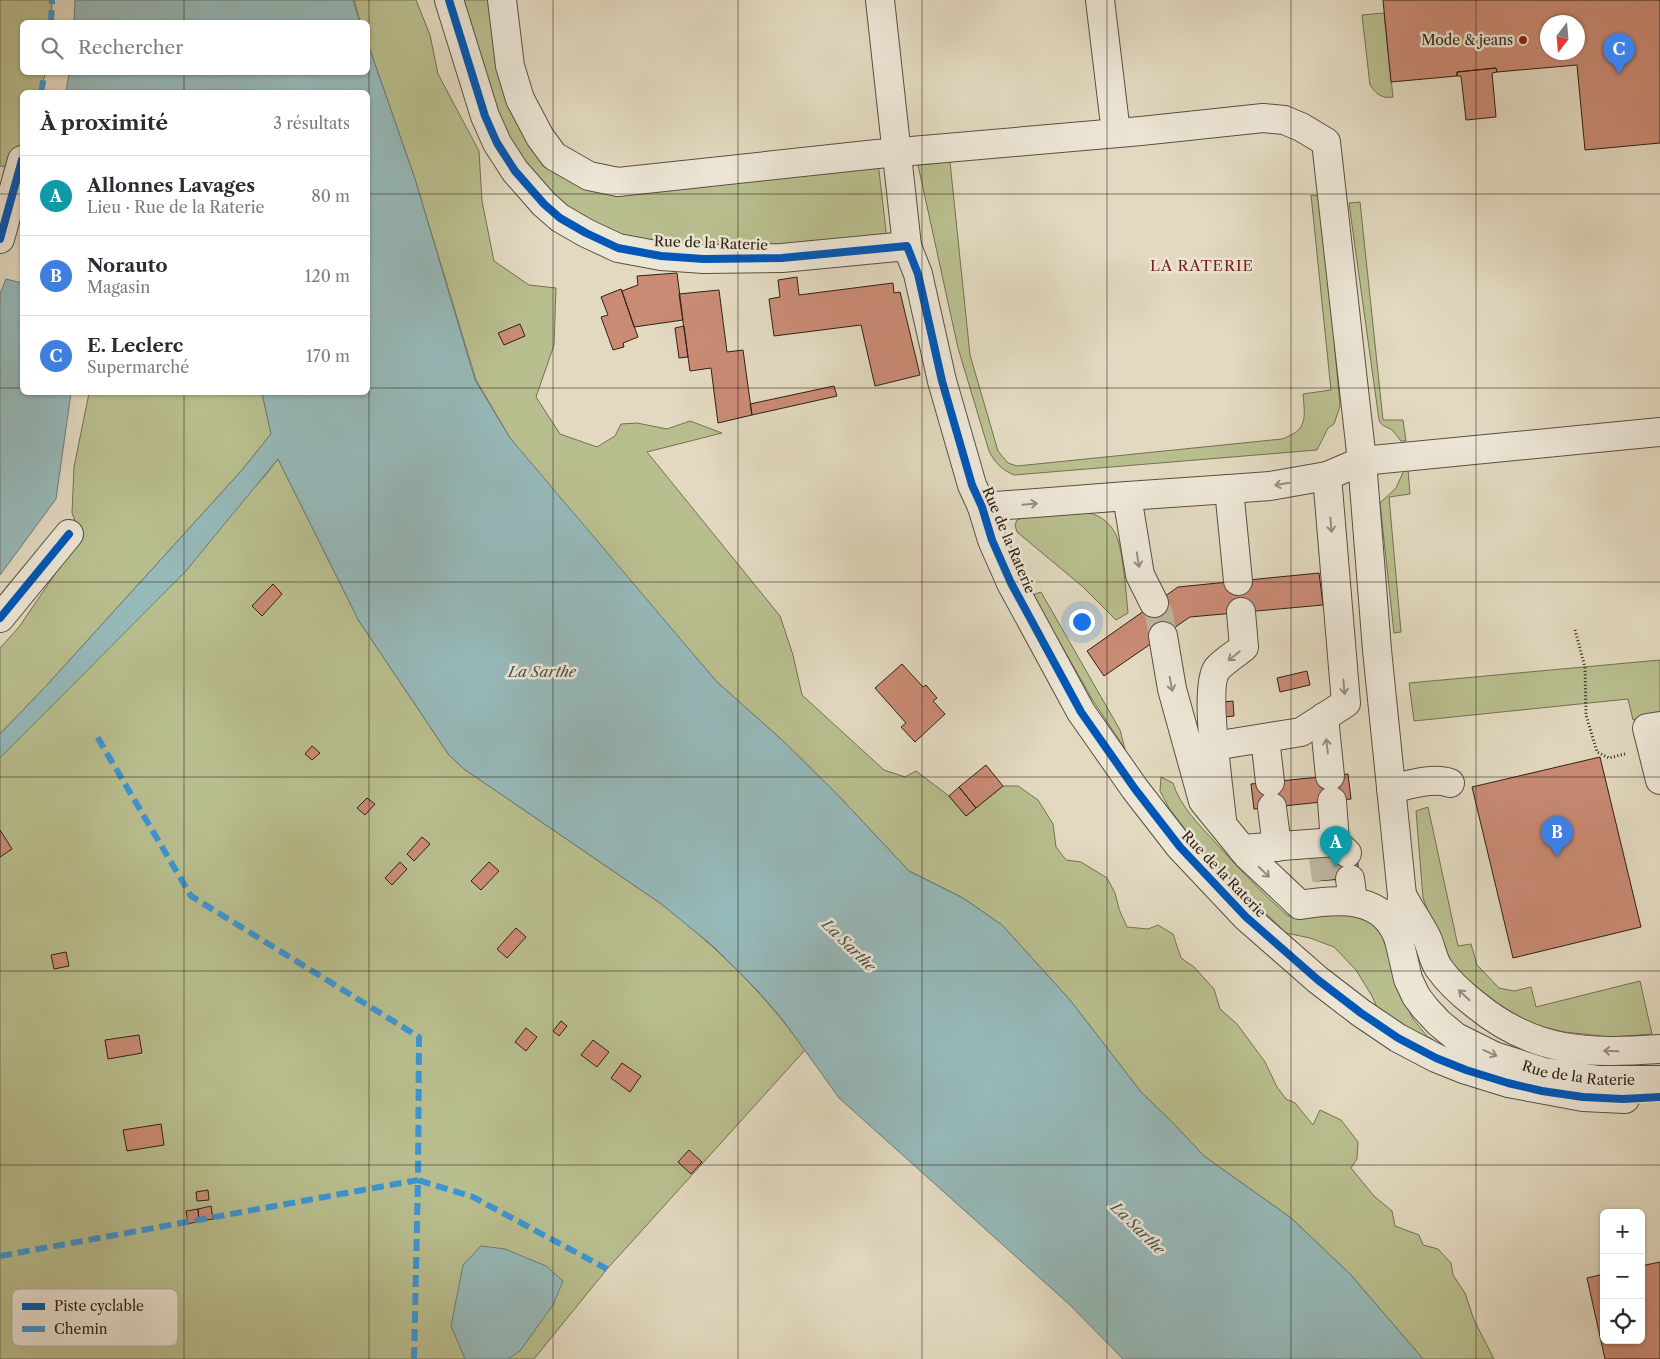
<!DOCTYPE html>
<html lang="fr">
<meta charset="utf-8">
<style>
body{margin:0;font-family:"Libre Caslon Text",serif;background:#f7f7f7;color:#2b2b33}
.controls{position:absolute;right:15px;bottom:15px;display:grid;overflow:hidden;border-radius:8px;box-shadow:0 1px 4px #0004}
.controls button{width:45px;height:45px;display:grid;place-items:center;padding:0;border:0;border-bottom:1px solid #e1e1e2;background:#fff;color:#2b2b33;font:25px sans-serif}
.compass{position:absolute;left:1540px;top:15px;width:45px;height:45px;border-radius:50%;background:#fff;box-shadow:0 1px 4px #0004;rotate:196deg}
.you{position:absolute;left:1081px;top:621px;width:18px;height:18px;margin:-12px;border:4px solid #fff;border-radius:50%;background:#1a73e8;box-shadow:0 0 0 8px #1a73e833}
.badge{display:grid;place-items:center;width:32px;height:32px;border-radius:50%;background:#111827;color:#fff;font-size:16px;font-weight:700}
.pin{position:absolute;translate:-50% -41px;filter:drop-shadow(0 1px 2px #0008)}
.pin::after{content:'';position:absolute;top:26px;width:18px;height:15px;background:inherit;clip-path:polygon(0 0,100% 0,50% 100%)}
.list{margin:0;padding:0;list-style:none}
h2{display:flex;justify-content:space-between;align-items:center;height:65px;margin:0;padding:0 20px;font-size:21px}
h2 small{font-size:16px;font-weight:400;color:#7c7c81}
.list li{display:grid;grid-template-columns:32px 1fr auto;gap:15px;align-items:center;box-sizing:border-box;height:80px;padding:0 20px;border-top:1px solid #e1e1e2}
.list b{display:block;font-size:19px;white-space:nowrap}
.list p{margin:0;font-size:16px;white-space:nowrap;color:#7c7c81}
.list em{font-size:16px;font-style:normal;color:#7c7c81}
.icon{flex:none;width:28px;height:28px;fill:none;stroke:currentColor;stroke-width:2;stroke-linecap:round;stroke-linejoin:round}
.map{position:relative;flex:none;width:1660px;height:1359px;overflow:hidden}
.search{position:absolute;background:#fff;box-shadow:0 1px 4px #0004;left:20px;top:20px;width:350px;height:55px;display:flex;align-items:center;gap:12px;box-sizing:border-box;padding:0 18px;border-radius:8px;color:#7c7c81;font-size:19px}
.panel{position:absolute;background:#fff;box-shadow:0 1px 4px #0004;left:20px;top:90px;width:350px;height:305px;border-radius:8px}
.map>svg:first-child{display:block}
</style>
<div class="map">
<svg width="1660" height="1359" viewBox="0 0 1660 1359">
<rect width="100%" height="100%" fill="#e2d9c0"/>
<filter id="stains"><feTurbulence type="fractalNoise" baseFrequency=".004" numOctaves="4"/><feColorMatrix values="0 0 0 0 .2 0 0 0 0 .09 0 0 0 0 .02 0 0 0 .5 -.17"/></filter>
<radialGradient id="worn" r=".72"><stop offset=".6" stop-color="#630" stop-opacity="0"/><stop offset="1" stop-color="#630" stop-opacity=".3"/></radialGradient>
<path fill="#b9be8e" stroke="#747052" d="M0,0H52L51,22H22V72L45,73L41,92H22V160L20,169L0,166Z
M354,0H416L430,35L438,74L479,151L482,201L494,261L529,285L556,288L554,345L536,397L560,434L597,447L615,436L621,424L637,423L667,429L690,421L722,433L647,452L780,616L793,655L802,695L884,770L905,777L916,771L949,796L966,816L1003,786H1018L1038,800L1053,824L1056,847L1066,860L1081,862L1107,878L1115,893L1119,909L1127,927L1148,929L1158,925L1173,934L1181,958L1194,967L1214,989L1220,1009L1237,1024L1265,1062L1277,1087L1286,1099L1295,1103L1313,1125L1320,1110L1341,1120L1358,1142L1357,1159L1351,1168L1374,1196L1392,1211L1395,1226L1419,1235L1423,1245L1438,1249L1451,1263L1453,1275L1465,1293L1474,1320L1494,1359H1423L1350,1274L1291,1218L1204,1156L1173,1123L1141,1092L1070,1000L1002,925L963,898L909,871L834,791L782,740L716,681L537,473L510,438L476,380L415,179L368,44V22H360Z
M449,0H496L520,99L589,176L877,154L888,248H618L515,171Z
M1384,13L1393,97C1382,99 1376,94 1370,85L1362,15Z
M950,162L970,355L998,451L1008,463L1017,466L1282,439C1308,430 1305,418 1303,394L1331,390L1311,195L1319,196L1322,206L1340,406L1334,424L1328,428L1317,450L1014,475C1002,470 995,463 989,451L958,348L918,165Z
M1360,202L1383,420H1403L1406,441H1401C1398,438 1396,434 1393,431C1388,426 1382,428 1379,420L1349,203Z
M89,393H262L271,434L243,469L47,685L0,734V648L19,627L81,536L72,513L74,467Z
M278,459L359,621L449,755L464,769L660,903C718,948 762,991 805,1050L607,1269L534,1359H0V758L264,477Z
M1408,469L1410,494L1389,497L1401,632L1394,633L1380,503L1396,488L1404,470Z
M1085,512C1097,514 1107,520 1114,531C1123,545 1126,593 1128,613L1116,620L1083,587L1017,532L1015,525L1017,520L1022,518Z
M1041,592L1120,730L1125,749L1092,699L1033,595Z
M1660,660V713L1633,720L1628,699L1414,721L1409,683Z
M1161,777L1173,783C1180,806 1199,825 1215,842C1238,868 1262,893 1288,916L1356,914L1368,919L1386,938L1405,1003L1413,1019L1427,1036L1461,1057L1379,1012L1372,996L1356,970L1334,947L1310,938L1286,933L1204,854L1169,808L1160,791Z
M1428,807L1458,946L1471,944L1477,965L1499,988L1514,991L1531,987L1536,1007L1640,981L1652,1034L1612,1037L1564,1032L1528,1023L1492,1002L1454,970L1441,945L1423,898L1416,811Z"/>
<path fill="#96b9b9" stroke="#6d7c77" d="M75,0H353L360,22H74Z
M368,44L415,179L475,380L510,438L716,681L782,740L834,791L909,871L963,898L1002,925L1070,1000L1141,1092L1173,1123L1204,1156L1291,1218L1350,1274L1423,1359H1123L1070,1305L839,1098L783,1020L758,991L713,946L660,903L464,769L449,755L359,621L278,459L185,572L0,758V734L47,685L243,469L271,434L262,393L368,392V92H66L69,73L368,72Z
M6,279L22,283V392L71,393L56,499L0,575V294Z
M481,1246L505,1249L546,1266L563,1281L553,1305L520,1351L508,1359H465L451,1326L463,1265Z"/>
<path fill="#ca8b75" stroke="#2f2115" fill-rule="evenodd" d="M1383,0H1660V143L1585,150L1577,65L1497,72L1496,68L1457,72V76L1391,82ZM1548,22H1578V52H1548Z
M1496,68L1497,72L1492,73L1496,117L1466,120L1461,76H1457V72Z
M677,273L683,320L634,327L622,291L638,285L637,276Z
M797,277L799,295L893,283L894,293L900,292L920,375L875,386L861,325L774,336L769,299L780,297L778,280Z
M621,289L638,337L623,343L624,347L613,350L601,317L608,315L601,297Z
M719,290L727,352L743,350L752,415L718,423L711,368L690,371L679,294Z
M520,324L525,336L504,345L498,333Z
M684,326L688,357L679,358L675,328Z
M834,386L837,396L752,415L750,404Z
M1319,573L1323,605L1190,617L1104,676L1087,651L1178,587Z
M273,584L282,594L262,616L252,606Z
M902,664L923,687L926,685L937,698L933,701L945,714L915,742L901,727L906,723L875,688Z
M1307,671L1310,685L1280,692L1277,678Z
M1233,701L1234,716L1224,717L1223,702Z
M312,746L320,753L312,760L305,754Z
M1600,757L1641,927L1513,958L1472,787Z
M986,765L1003,786L976,808L959,787Z
M1348,774L1351,799L1254,809L1251,784Z
M959,787L976,808L966,816L949,796Z
M367,798L375,804L365,815L357,808Z
M0,830L12,849L0,857Z
M422,837L430,844L414,861L407,854Z
M1357,852L1359,878L1315,881L1313,857Z
M400,862L407,869L392,885L385,878Z
M489,862L499,871L481,890L471,881Z
M516,928L526,937L507,958L497,949Z
M66,952L69,966L54,969L51,955Z
M561,1021L567,1026L559,1036L553,1031Z
M526,1028L537,1037L526,1051L515,1042Z
M139,1035L142,1053L108,1059L105,1040Z
M593,1040L609,1052L597,1067L581,1055Z
M622,1063L641,1076L630,1092L611,1078Z
M161,1124L164,1145L127,1151L123,1130Z
M689,1150L702,1162L691,1174L678,1162Z
M208,1190L209,1200L197,1201L196,1192Z
M211,1206L213,1219L199,1221L198,1209Z
M198,1209L199,1221L188,1224L186,1211Z
M1660,1262V1359H1605L1587,1278L1604,1274V1340H1641V1266Z"/>
<g fill="none" stroke-linecap="round" stroke-linejoin="round">
<path stroke="#beb49e" stroke-width="28" stroke-dasharray="28 14" stroke-linecap="butt" d="M1154,603L1159,614L1163,636
M1323,856L1326,880"/>
<g stroke="#5c4f40" stroke-width="30">
<g id="minor">
<path d="M449,0L485,116L497,143L515,171L544,204L560,218L586,233L618,248L661,256L704,259L782,258L907,246L918,274L942,381L972,485L982,507L992,540L1011,583L1081,712L1135,789L1180,847L1246,917L1318,980L1361,1013L1398,1038L1436,1058L1466,1070L1508,1083L1583,1097L1625,1099"/>
<path id="s1" d="M502,0L510,66L520,99L540,137L554,156L589,176L618,182L877,154L1141,131L1263,118L1284,120L1301,127L1326,142L1362,461L1377,650L1402,895L1399,940L1408,979L1416,996L1425,1008L1439,1023L1456,1037L1494,1056L1544,1072L1599,1080H1660"/>
<path d="M880,0L907,246"/>
<path d="M1100,0L1116,133"/>
<path d="M0,239L22,160"/>
<path d="M1127,496L1229,489"/>
<path d="M982,507L1127,496L1140,575L1154,603"/>
<path d="M1238,581L1229,489L1270,486L1327,476L1362,461L1660,432"/>
<path d="M0,618L69,534"/>
<path d="M1163,636L1172,689L1203,801L1247,855L1300,905C1338,899 1384,894 1399,940"/>
<path d="M1324,717L1330,776"/>
<path d="M1660,726L1647,728L1660,780"/>
<path d="M1265,738L1270,782"/>
<path d="M1214,746L1301,732L1346,703L1327,476"/>
<path d="M1391,789C1409,785 1432,777 1450,783"/>
<path d="M1332,801L1335,842L1347,853"/>
<path d="M1272,807L1277,847"/>
<path d="M1222,821C1220,794 1203,688 1217,669C1224,661 1236,654 1244,647L1241,612"/>
<path d="M1242,849L1335,842"/>
<path d="M1350,879L1353,901"/>
<path d="M1402,895C1410,910 1420,924 1427,938C1431,947 1433,959 1438,967C1447,980 1463,995 1476,1005C1535,1053 1587,1054 1660,1049"/>
</g>
</g>
<path stroke="#2f2115" stroke-width="3" stroke-dasharray="1 2.5" stroke-linecap="butt" d="M1575,630L1585,667L1586,715L1597,752L1609,758L1625,754"/>
<use href="#minor" stroke="#ece6d6" stroke-width="28"/>
<path stroke="#3d95d3" stroke-width="6" stroke-dasharray="12 6" stroke-linecap="butt" d="M51,22L52,0
M41,92L45,72
M0,1256L418,1180L419,1037L191,896L95,733
M414,1359L418,1180L473,1197L607,1269"/>
<g stroke="#ece6d6" stroke-width="11">
<path id="cycleway" d="M449,0L485,116L497,143L515,171L544,204L560,218L586,233L618,248L661,256L704,259L782,258L907,246L918,274L942,381L972,485L982,507L992,540L1011,583L1081,712L1135,789L1180,847L1246,917L1318,980L1361,1013L1398,1038L1436,1058L1466,1070L1508,1083L1542,1091L1583,1097L1623,1099L1660,1097
M0,239L22,160
M0,618L69,534"/>
</g>
<use href="#cycleway" stroke="#0057b8" stroke-width="8"/>
</g>
<defs><path id="oneway-shaft" d="M-6 0H5M1.5-3L5.5 0L1.5 3" fill="none" stroke-width="1.6" stroke-linecap="round" stroke-linejoin="round" transform="scale(1.25)"/></defs>
<g stroke="#978d7f">
<use href="#oneway-shaft" transform="translate(1282 484) rotate(170)"/>
<use href="#oneway-shaft" transform="translate(1030 504) rotate(-5)"/>
<use href="#oneway-shaft" transform="translate(1331 525) rotate(85)"/>
<use href="#oneway-shaft" transform="translate(1138 560) rotate(81)"/>
<use href="#oneway-shaft" transform="translate(1234 656) rotate(141)"/>
<use href="#oneway-shaft" transform="translate(1171 684) rotate(79)"/>
<use href="#oneway-shaft" transform="translate(1344 687) rotate(85)"/>
<use href="#oneway-shaft" transform="translate(1327 746) rotate(-96)"/>
<use href="#oneway-shaft" transform="translate(1264 872) rotate(44)"/>
<use href="#oneway-shaft" transform="translate(1464 995) rotate(-136)"/>
<use href="#oneway-shaft" transform="translate(1611 1051) rotate(-178)"/>
<use href="#oneway-shaft" transform="translate(1490 1053) rotate(24)"/>
</g>
<path fill="none" stroke="#2f2115" stroke-width="1" stroke-opacity="0.55" d="M184,0V22M369,0V1359M553,0V1359M738,0V1359M922,0V1359M1107,0V1359M1291,0V1359M1476,0V1359M184,72V92M0,194H22M368,194H1660M0,388H22M368,388H1660M184,392V1359M0,582H1660M0,777H1660M0,971H1660M0,1165H1660"/>
<circle fill="#8f2418" stroke="#ece6d6" stroke-width="2" cx="1523" cy="40" r="5"/>
<g text-anchor="middle" dominant-baseline="central" stroke-width="5" stroke-linejoin="round" paint-order="stroke">
<g font-size="14" fill="#2f2115" stroke="#ece6d6" text-anchor="end">
<text x="1513" y="40">Mode &amp; jeans</text>
</g>
<g font-size="14" fill="#2f2115" stroke="#ece6d6">
<text transform="translate(711 243) rotate(2)">Rue de la Raterie</text>
<text transform="translate(1009 540) rotate(67)">Rue de la Raterie</text>
<text transform="translate(1224 874) rotate(46)">Rue de la Raterie</text>
<text stroke="none"><textPath href="#s1" startOffset="2002">Rue de la Raterie</textPath></text>
</g>
<g font-size="15" letter-spacing="1" fill="#7a1f14" stroke="#ece6d6">
<text x="1202" y="265">LA RATERIE</text>
</g>
<g font-size="15" font-style="italic" fill="#4e4f46" stroke="#ece6d6">
<text x="542" y="671">La Sarthe</text>
<text transform="translate(849 945) rotate(44)">La Sarthe</text>
<text transform="translate(1138 1228) rotate(44)">La Sarthe</text>
</g>
</g>
<rect x="12" y="1289" width="166" height="57" rx="8" fill="#ece6d6" stroke="#b3ab9c" stroke-width="1"/>
<rect x="22" y="1303" width="23" height="7" fill="#0057b8"/>
<rect x="22" y="1326" width="23" height="6" fill="#3d95d3"/>
<g font-size="14" fill="#2f2115">
<text x="54" y="1311">Piste cyclable</text>
<text x="54" y="1334">Chemin</text>
</g>
<rect width="100%" height="100%" filter="url(#stains)"/>
<rect width="100%" height="100%" fill="url(#worn)"/>
</svg>
<div class="controls">
<button>+</button>
<button>−</button>
<button><svg class="icon" aria-label="locate" viewBox="0 0 24 24"><circle cx="12" cy="12" r="6"/><path d="M12 2v4M12 18v4M2 12h4M18 12h4"/></svg></button>
</div>
<svg class="compass" viewBox="-18 -18 36 36"><path d="M0-13l5 13h-10z" fill="#e53935"/><path d="M0 13l5-13h-10z" fill="#7c7c81"/></svg>
<div class="you"></div>
<div class="pin badge" style="left:1336px;top:867px;background:#0f9aa8">A</div>
<div class="pin badge" style="left:1557px;top:857px;background:#3f7fe0">B</div>
<div class="pin badge" style="left:1619px;top:74px;background:#3f7fe0">C</div>
<div class="search"><svg class="icon" aria-label="search" viewBox="0 0 24 24"><circle cx="10" cy="10" r="6"/><path d="M15 15l6 6"/></svg>Rechercher</div>
<section class="panel">
<h2>À proximité<small>3 résultats</small></h2>
<ul class="list">
<li><span class="badge" style="background:#0f9aa8">A</span><div><b>Allonnes Lavages</b><p>Lieu · Rue de la Raterie</p></div><em>80 m</em></li>
<li><span class="badge" style="background:#3f7fe0">B</span><div><b>Norauto</b><p>Magasin</p></div><em>120 m</em></li>
<li><span class="badge" style="background:#3f7fe0">C</span><div><b>E. Leclerc</b><p>Supermarché</p></div><em>170 m</em></li>
</ul>
</section>
</div>
